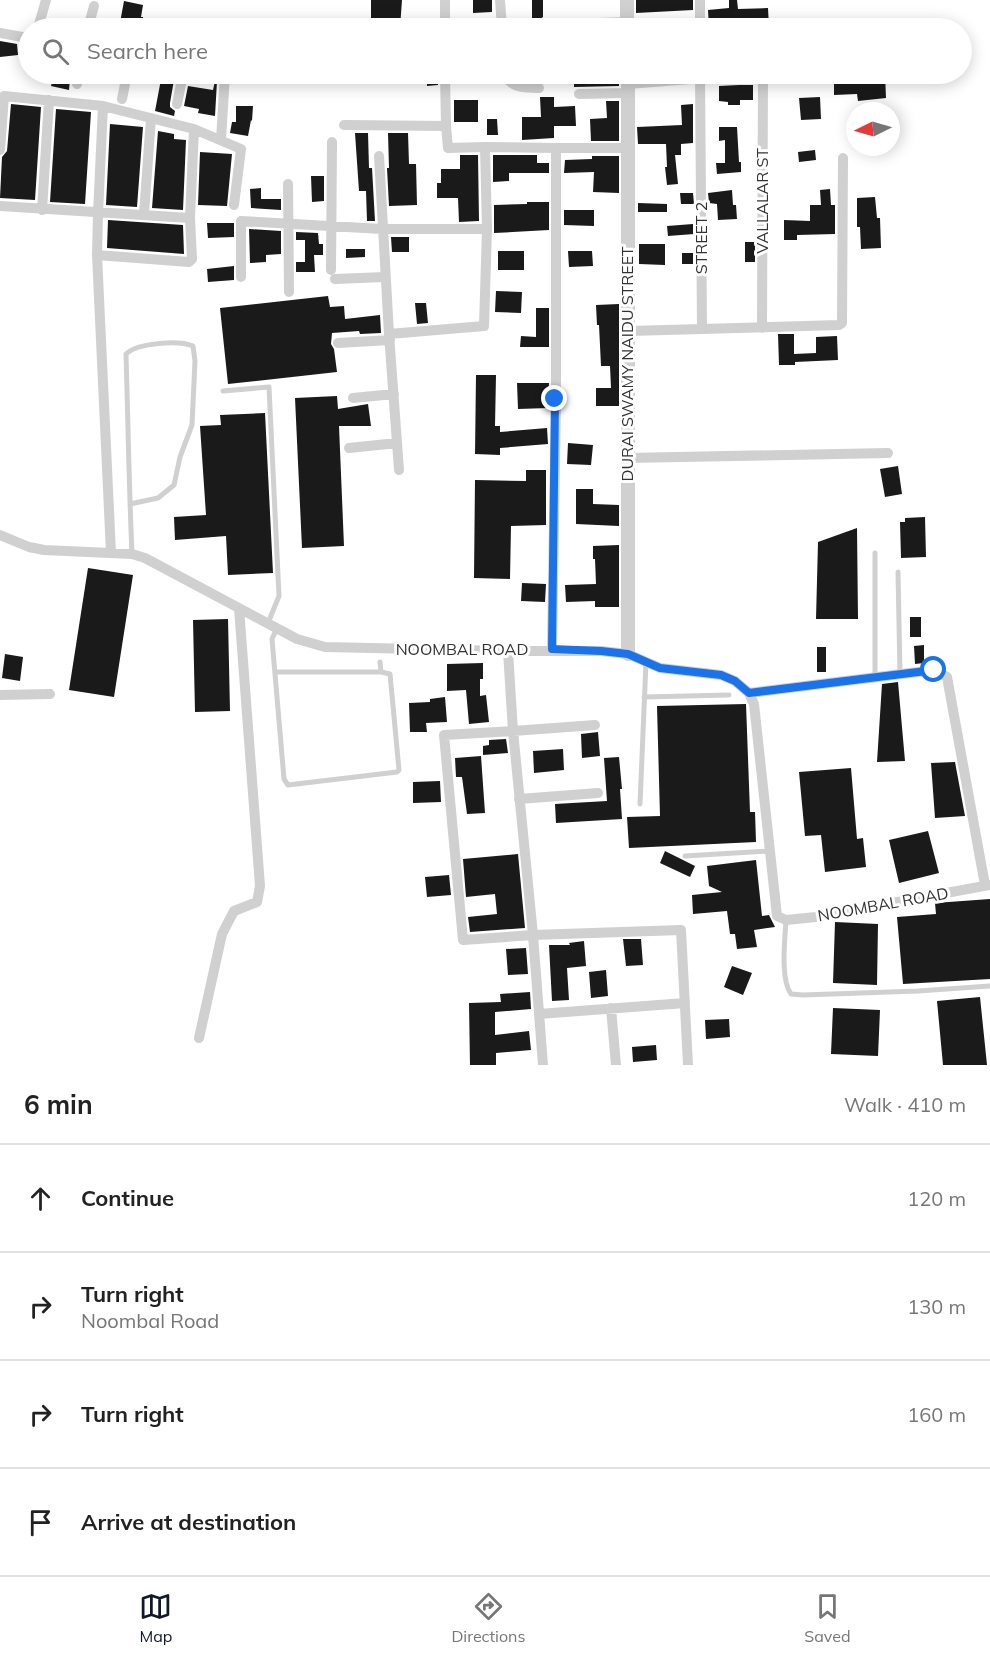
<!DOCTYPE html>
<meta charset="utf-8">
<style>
body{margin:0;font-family:Mulish,sans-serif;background:#f6f6f6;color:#222}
.compass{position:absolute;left:846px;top:102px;width:54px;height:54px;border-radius:50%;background:#fff;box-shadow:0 3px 15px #0003;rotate:265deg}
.stop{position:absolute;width:18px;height:18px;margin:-14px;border:4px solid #1a73e8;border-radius:50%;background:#fff}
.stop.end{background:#1a73e8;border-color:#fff;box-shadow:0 2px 6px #0008}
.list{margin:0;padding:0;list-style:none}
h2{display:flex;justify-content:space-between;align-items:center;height:78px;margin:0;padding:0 24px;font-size:26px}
h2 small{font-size:20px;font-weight:400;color:#767676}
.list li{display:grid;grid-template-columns:39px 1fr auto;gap:18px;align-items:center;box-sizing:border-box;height:108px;padding:0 24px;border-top:2px solid #e0e0e0}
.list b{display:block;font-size:22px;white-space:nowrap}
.list p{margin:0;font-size:20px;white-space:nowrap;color:#767676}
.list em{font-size:20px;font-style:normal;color:#767676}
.icon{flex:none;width:33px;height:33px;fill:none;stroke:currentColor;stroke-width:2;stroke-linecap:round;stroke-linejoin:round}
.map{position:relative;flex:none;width:990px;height:1065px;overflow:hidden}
.search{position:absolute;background:#fff;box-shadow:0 3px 15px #0003;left:18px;right:18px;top:18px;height:66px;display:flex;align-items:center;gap:15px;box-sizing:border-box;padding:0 21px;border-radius:33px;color:#767676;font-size:22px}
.sheet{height:510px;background:#fff}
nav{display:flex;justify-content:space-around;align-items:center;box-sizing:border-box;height:84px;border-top:2px solid #e0e0e0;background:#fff;font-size:16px;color:#767676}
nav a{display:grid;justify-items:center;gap:3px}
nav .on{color:#111827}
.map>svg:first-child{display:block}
</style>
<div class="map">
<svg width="990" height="1065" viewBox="0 0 990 1065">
<rect width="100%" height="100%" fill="#fff"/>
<path fill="#1a1a1a" d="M371,0H402L400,28H389V22H371Z
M473,0H492V12L473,13Z
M532,0H543V17L535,22H532Z
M636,0H693V10L636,13Z
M729,0H737L738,9L768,8L769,27L709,28L708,10L729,8Z
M124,1L143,5L141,17H143V19L137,18L134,19L130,28H119Z
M0,41L17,44L18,55L0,57Z
M86,74H112L111,83L86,79Z
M162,74H175L170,103V107L175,111L174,116L155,111Z
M405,74H438V85L427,86V82L405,83Z
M574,74H619V86L574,87Z
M873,74H885L886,98L858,101L857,94L834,95V81H873Z
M54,75L70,79L69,90L51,86Z
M215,81H217L215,116L198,113L199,109L184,106L188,86L213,90Z
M739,85H753V100H740V105H728V102L719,101V86Z
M540,97H554V107L575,106L576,126H554V138L522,140V117H541Z
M820,97L821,119L801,120L799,98Z
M454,100H478V122H454Z
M606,101H619V141H591L590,119L607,118Z
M11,104L41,107L35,200L0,198L2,157L7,151Z
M693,104V143L681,144V155H675L678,184L667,185L665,167H667L666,144H638L637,127L682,125L681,105Z
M236,106H253L252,121L251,120L248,136L230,133L232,122H236Z
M56,109L91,112L85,204L50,202Z
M487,119H497L498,135H487Z
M110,124L143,127L137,207L106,205Z
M719,127H737L739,162H741V172L717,174L716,163H725V140L719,141Z
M158,131L174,134V139L186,140L183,210L152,208Z
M355,133H368L369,168H372L375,221H367L366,191H359Z
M388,133H408L409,164H416L417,205L389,206L387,168H389Z
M815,150L816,160L799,162L798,152Z
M200,152L232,154L227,206L198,205Z
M460,155H478L479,221L459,222L458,198H437V183H441V169H460Z
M493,155H537V163H549V173H509V181L493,182Z
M592,156H619V193L593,192L594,172L564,173L565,160L592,159Z
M311,176H324V201L312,202Z
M261,188V199H281V210L251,208L250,189Z
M830,189L831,205H835V234L797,235V240H784V220L810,221V205H821L820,190Z
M732,190L733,205H736L737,219L718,220L717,204L709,203L708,193Z
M680,193H693L694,204H681Z
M875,197L877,218H880L881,248L861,249L860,227H857V198Z
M527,202H549V230L494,233V205L527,204Z
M638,203L667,204V212H638Z
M564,210H594V226L564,225Z
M108,220L183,225L184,254L107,248Z
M207,223H234V237L208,238Z
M693,224L694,234L668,236L667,226Z
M249,229L281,231V254L266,255V262L250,263Z
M296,232L318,233L319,244H323V255H314L315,272H296V262H305V240H296Z
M391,237H409V252H392Z
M745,242H755V262H745Z
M639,244H665V265L639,264Z
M346,249H365V257L346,258Z
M498,251H524V270H498Z
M568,251H592L593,266L569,267Z
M682,253H694V264H682Z
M234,266V280L208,282L207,269Z
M496,291L522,292L521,313L495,312Z
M328,296L330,307L344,306L345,319L380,315L381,333L360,334L359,331L332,333L331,344L334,349L337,372L228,384L220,308Z
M415,303H426L428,323L417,324Z
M619,304V406H596V388H611L610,366H601L599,325H597L596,305Z
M536,308H549V347H520L521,336L536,337Z
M778,334H794V354L816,353V337L837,336L838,360L795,362V365H779Z
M476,375H496L495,426H500V432L547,428L548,444L500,448V455L475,454Z
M517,383H549L548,408L518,409Z
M337,396L338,409L368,404L371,426H339L344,546L302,548L295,398Z
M265,413L273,573L228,575L226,536L175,540L174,517L206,515L200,426L221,425L220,415Z
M568,443L593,445L591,465L567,464Z
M898,466L902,494L885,497L880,469Z
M526,470H546V525L511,526L510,579L474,578L475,480L526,481Z
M576,489H593V504L619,505V526L576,524Z
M925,517L926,557L901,558L900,522H905V518Z
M857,528L858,619H816L818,542Z
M619,545V607H595V601L566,602L565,585L596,584L595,559H593V546Z
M88,568L133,575L114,697L69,690Z
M522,583L546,584L545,602L521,601Z
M910,617H921V637H910Z
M228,619L230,711L195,712L193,620Z
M924,645V663L915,664L914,646Z
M817,647H826V672H817Z
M5,654L23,657L20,681L2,678Z
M483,663V679H480V696L486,695L489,722L469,724L466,690L447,691V664Z
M898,682L905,761L877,762L882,684Z
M445,697L447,722L426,723L427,732H410L409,703L430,702V699Z
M746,704L750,812H755L756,842L629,848L627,817L660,816L657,706Z
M598,732L600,756L582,758L581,734Z
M506,739L508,753L483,755V746L489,745V740Z
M563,749L564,770L534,773L533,751Z
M481,756L485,813L467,814L462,777H456L455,758Z
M619,757L622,789H620L622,819L556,823L555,804L607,801L604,758Z
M955,762L965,816L935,818L931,763Z
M851,768L857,839L863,838L866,867L825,872L821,835L805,836L799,772Z
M440,781L441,802L413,803V782Z
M928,831L939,873L899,883L889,840Z
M665,851L695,866L690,877L660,863Z
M518,854L525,928L470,932L468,917L497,914L495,894L466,897L463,859Z
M756,860L762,916L769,915L775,927L754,930L757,947L737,949L735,934H730L727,911L693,914L692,895L722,892L709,886L707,866Z
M449,875L451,895L427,897L425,877Z
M990,899V979L903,984L897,917L936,914L935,903Z
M835,922L878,924L877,985L833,983Z
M623,939H641L643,965L626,966Z
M584,941L586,966L567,968L569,1000L552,1001L549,945H570L569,943Z
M526,948L528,974L508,975L506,949Z
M732,966L752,973L743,995L724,987Z
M606,970L608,996L591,998L589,972Z
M530,992L531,1009L495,1012V1035L529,1031L531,1050L496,1053V1065H470L469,1003L501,1002L500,994Z
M980,997L987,1065H943L937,1001Z
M833,1008L880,1010L878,1056L831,1054Z
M729,1019L730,1037L706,1039L705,1020Z
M656,1045L657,1060L633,1062L632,1047Z"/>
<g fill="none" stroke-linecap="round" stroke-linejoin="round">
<path stroke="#d0d0d0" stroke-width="5" d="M223,391L269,387L279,596L268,623
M130,504L158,498L174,485L180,457L192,425L195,361L193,346C178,340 137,343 126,354C128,420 129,487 132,554
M875,553V676
M898,572L900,674
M380,662L381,672
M275,672H381L390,674L399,770L397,772L288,785L284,779L272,639L277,628
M644,697L729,695
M640,804L646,662
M685,856L770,851
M786,920C785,939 780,979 791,994L803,995L918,991L990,986"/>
<path stroke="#d0d0d0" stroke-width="10" d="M445,0V28
M500,0L502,28
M700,0V28
M542,25L627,22
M38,28L46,0
M88,28L94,6
M137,28L138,25
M0,33L28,38
M445,74L446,126
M505,74C511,89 525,87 539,88
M77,84L79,74
M628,84L754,74
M579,94L628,93
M122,99L127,74
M177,104L183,74
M103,106L98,214L97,255L111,553
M344,125L446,126L448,148L485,147
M221,140L225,74
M0,150L4,96L103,106L194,129L241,149L234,205
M379,156L389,334L484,326L487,229L485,147L556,148
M288,184L289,292
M0,206L190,218
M42,210L49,100
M144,214L151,118
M97,255L189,262L192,259L190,218L194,129
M331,270L332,142
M241,277V221L382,229H487
M335,279L385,277
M762,328L763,74
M702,329L839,325L842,323L843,158
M629,331L702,329L700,74
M389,334L399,470
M338,343L390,340
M353,398L394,394
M349,448L397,443
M627,458L888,453
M0,535L29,547L44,550L132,554L145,558L297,639L325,647L508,651H601L628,654L660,668L721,675L735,681L749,693L754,704L777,916L786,920L816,917L990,885
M552,649L556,399V148H626
M508,651L513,731L444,735L463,940L533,935L543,1065
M749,693L934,670L947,677L985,885
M0,695L50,694
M595,725L513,731L533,935L681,930L688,1065
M519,799L598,793
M611,1008L616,1065
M539,1014L685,1003
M199,1038L222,934L234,911L257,902L260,886L239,608"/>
<path stroke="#d0d0d0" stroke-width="14" d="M627,0V28
M628,654V74"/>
</g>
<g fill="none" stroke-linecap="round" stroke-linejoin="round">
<path stroke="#1a73e8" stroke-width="8" d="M555,399L552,649L601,651L628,654L660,668L721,675L735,681L749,693L934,670"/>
</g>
<g text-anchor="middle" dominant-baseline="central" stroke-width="6" stroke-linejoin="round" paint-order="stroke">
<g font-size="16" fill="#333" stroke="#fff">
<text transform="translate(762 201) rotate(-90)">VALLALAR ST</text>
<text transform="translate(701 238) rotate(-90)">STREET 2</text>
<text transform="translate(627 364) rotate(-90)">DURAI SWAMY NAIDU STREET</text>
<text x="462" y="649">NOOMBAL ROAD</text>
<text transform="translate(883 904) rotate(-10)">NOOMBAL ROAD</text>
</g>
</g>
</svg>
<svg class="compass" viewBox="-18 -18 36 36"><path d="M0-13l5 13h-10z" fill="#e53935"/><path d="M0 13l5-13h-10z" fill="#767676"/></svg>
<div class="stop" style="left:934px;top:670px"></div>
<div class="stop end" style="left:555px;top:399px"></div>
<div class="search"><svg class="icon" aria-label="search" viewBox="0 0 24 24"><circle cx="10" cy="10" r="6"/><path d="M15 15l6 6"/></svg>Search here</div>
</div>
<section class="sheet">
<h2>6 min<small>Walk · 410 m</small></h2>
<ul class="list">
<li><svg class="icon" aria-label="ahead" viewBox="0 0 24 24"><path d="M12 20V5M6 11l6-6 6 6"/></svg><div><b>Continue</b></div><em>120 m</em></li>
<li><svg class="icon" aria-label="right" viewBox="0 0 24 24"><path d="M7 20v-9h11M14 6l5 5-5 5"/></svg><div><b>Turn right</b><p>Noombal Road</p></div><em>130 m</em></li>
<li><svg class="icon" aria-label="right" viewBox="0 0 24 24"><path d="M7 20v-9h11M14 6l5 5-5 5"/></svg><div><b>Turn right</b></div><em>160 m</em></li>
<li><svg class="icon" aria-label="arrive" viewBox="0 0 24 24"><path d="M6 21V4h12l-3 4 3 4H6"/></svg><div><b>Arrive at destination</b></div></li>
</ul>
</section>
<nav>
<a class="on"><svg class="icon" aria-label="map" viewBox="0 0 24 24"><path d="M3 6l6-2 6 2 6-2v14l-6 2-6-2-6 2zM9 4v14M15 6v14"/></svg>Map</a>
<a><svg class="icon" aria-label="directions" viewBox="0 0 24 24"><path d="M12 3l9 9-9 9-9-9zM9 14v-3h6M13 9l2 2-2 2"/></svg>Directions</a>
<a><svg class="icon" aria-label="saved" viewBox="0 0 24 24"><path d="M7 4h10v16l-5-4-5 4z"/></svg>Saved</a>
</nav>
